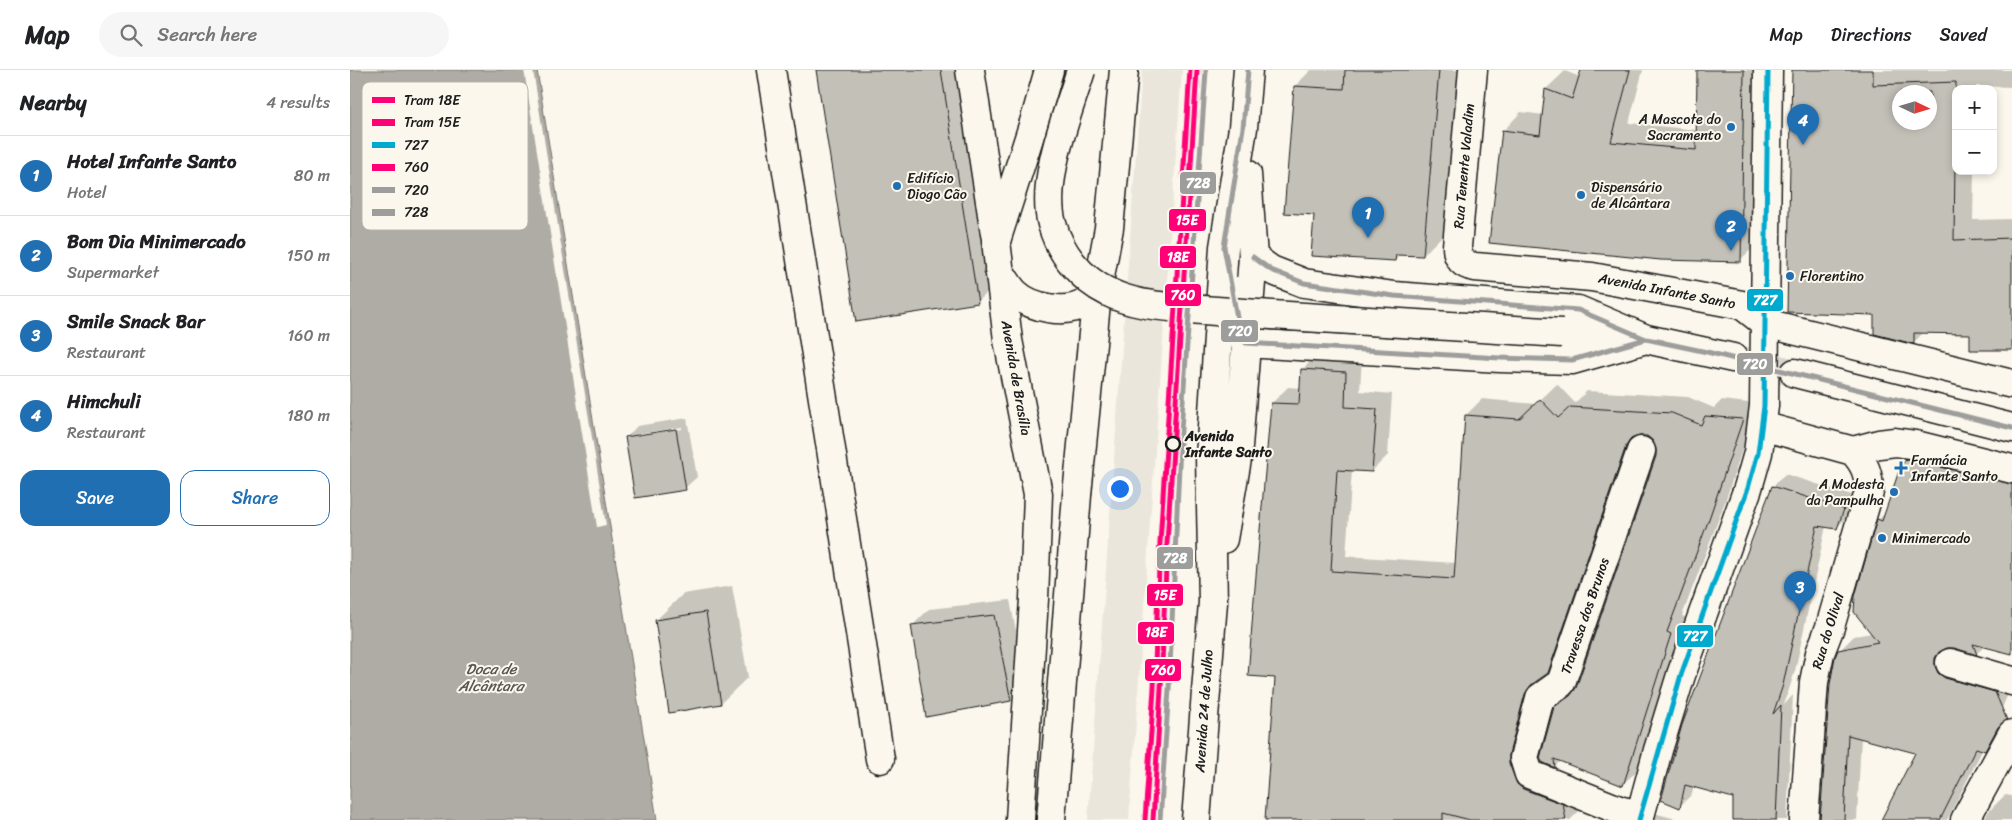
<!DOCTYPE html>
<meta charset="utf-8">
<style>
body{margin:0;font-family:Sriracha,sans-serif;background:#f6f6f6;color:#202124}
.controls{position:absolute;right:15px;top:15px;display:grid;overflow:hidden;border-radius:10px;box-shadow:0 2px 8px #0003}
.controls button{width:45px;height:45px;display:grid;place-items:center;padding:0;border:0;border-bottom:1px solid #e0e0e0;background:#fff;color:#202124;font:25px sans-serif}
.compass{position:absolute;left:1542px;top:15px;width:45px;height:45px;border-radius:50%;background:#fff;box-shadow:0 2px 8px #0003;rotate:94deg}
.you{position:absolute;left:769px;top:418px;width:18px;height:18px;margin:-12px;border:4px solid #fff;border-radius:50%;background:#1a73e8;box-shadow:0 0 0 8px #1a73e833}
.badge{display:grid;place-items:center;width:32px;height:32px;border-radius:50%;background:#1f6fb2;color:#fff;font-size:16px;font-weight:700}
.pin{position:absolute;translate:-50% -41px;filter:drop-shadow(0 1px 2px #0008)}
.pin::after{content:'';position:absolute;top:26px;width:18px;height:15px;background:inherit;clip-path:polygon(0 0,100% 0,50% 100%)}
.list{margin:0;padding:0;list-style:none}
h2{display:flex;justify-content:space-between;align-items:center;height:65px;margin:0;padding:0 20px;font-size:21px}
h2 small{font-size:16px;font-weight:400;color:#757577}
.list li{display:grid;grid-template-columns:32px 1fr auto;gap:15px;align-items:center;box-sizing:border-box;height:80px;padding:0 20px;border-top:1px solid #e0e0e0}
.list b{display:block;font-size:19px;white-space:nowrap}
.list p{margin:0;font-size:16px;white-space:nowrap;color:#757577}
.list em{font-size:16px;font-style:normal;color:#757577}
.actions{display:flex;gap:10px;padding:15px 20px}
.actions a{flex:1;padding:11px 0;border:1px solid #1f6fb2;border-radius:15px;text-align:center;font-size:18px;color:#1f6fb2}
.actions .main{background:#1f6fb2;color:#fff}
.icon{flex:none;width:28px;height:28px;fill:none;stroke:currentColor;stroke-width:2;stroke-linecap:round;stroke-linejoin:round}
.map{position:relative;flex:none;width:1662px;height:750px;overflow:hidden}
header{display:flex;align-items:center;gap:30px;box-sizing:border-box;height:70px;padding:0 25px;background:#fff;border-bottom:1px solid #e0e0e0}
header strong{font-size:24px}
nav{display:flex;gap:28px;margin-inline-start:auto;font-size:18px}
.search{width:350px;height:45px;background:#f6f6f6;display:flex;align-items:center;gap:12px;box-sizing:border-box;padding:0 18px;border-radius:28px;color:#757577;font-size:19px}
main{display:flex}
aside{flex:1;background:#fff}
.map>svg:first-child{display:block}
</style>
<header>
<strong>Map</strong>
<div class="search"><svg class="icon" aria-label="search" viewBox="0 0 24 24"><circle cx="10" cy="10" r="6"/><path d="M15 15l6 6"/></svg>Search here</div>
<nav><a>Map</a><a>Directions</a><a>Saved</a></nav>
</header>
<main>
<aside>
<h2>Nearby<small>4 results</small></h2>
<ul class="list">
<li><span class="badge">1</span><div><b>Hotel Infante Santo</b><p>Hotel</p></div><em>80 m</em></li>
<li><span class="badge">2</span><div><b>Bom Dia Minimercado</b><p>Supermarket</p></div><em>150 m</em></li>
<li><span class="badge">3</span><div><b>Smile Snack Bar</b><p>Restaurant</p></div><em>160 m</em></li>
<li><span class="badge">4</span><div><b>Himchuli</b><p>Restaurant</p></div><em>180 m</em></li>
</ul>
<div class="actions"><a class="main">Save</a><a>Share</a></div>
</aside>
<div class="map">
<svg width="1662" height="750" viewBox="0 0 1662 750">
<rect width="100%" height="100%" fill="#fbf7ec"/>
<filter id="ink" filterUnits="userSpaceOnUse"><feTurbulence type="fractalNoise" baseFrequency=".02" numOctaves="2"/><feDisplacementMap in="SourceGraphic" scale="10" xChannelSelector="R" yChannelSelector="G"/><feConvolveMatrix kernelMatrix="1 2 1 2 8 2 1 2 1" color-interpolation-filters="sRGB"/></filter>
<g filter="url(#ink)">
<path fill="#eae6dc" d="M792,0H832L779,750H738Z"/>
<path fill="#afaca5" stroke="#74726e" d="M0,0H187L307,750H0Z"/>
<path fill="#fbf7ec" d="M174,0H183L256,455L247,457Z"/>
<path fill="#0003" fill-rule="evenodd" d="M467,0H621L654,205L627,232Z
M961,0H1109L1094,164L1073,185L1051,184L1045,190L965,144L945,16Z
M1232,0H1293L1279,53L1347,60L1348,0H1411L1409,172L1390,190L1153,61L1171,42L1194,45L1196,19L1215,1L1230,7Z
M1443,0H1662V17L1626,16V19H1606V101H1624L1623,150L1662,149V279L1621,262H1574L1564,272L1525,244ZM1550,22H1580V52H1550Z
M968,284L1012,286L1010,321L1042,324L1038,385L1022,401L1002,400L996,486L1106,493L1116,345L1132,329L1186,334L1207,314L1225,333L1237,321L1338,327L1364,338L1372,330L1407,334L1375,432L1332,546L1337,548L1289,699L1273,714L1211,691L1205,696L1193,691L1205,638L1227,617L1307,386L1308,378L1304,370L1297,365L1290,364L1213,586L1190,607L1174,667L1183,698L1232,738L1220,750H916L927,606L922,333L938,317L951,318L952,300Z
M337,348L347,407L335,418L276,368L287,356ZM332,357V359L287,367V364Z
M1567,380L1662,398V582L1635,576L1627,583L1604,577H1599V581L1662,615L1641,663L1597,750H1533L1567,682L1511,667L1507,750H1471L1489,581L1504,566L1522,563L1528,450L1537,442L1552,395Z
M1435,404L1505,426L1499,445L1486,458L1476,456L1445,601L1434,635L1443,625L1437,750H1384L1385,727L1344,716L1342,724L1330,736L1312,730L1423,416Z
M382,516L398,607L371,633L306,550L333,524Z
M660,530L676,613L660,630L563,555L579,539Z
M1655,725L1662,726V750H1634L1639,741Z
M1277,736L1330,750H1254L1263,742Z"/>
<path fill="#c3c0b8" stroke="#1c1c1c" fill-rule="evenodd" d="M466,0H591L628,233L506,252Z
M995,0H1089L1073,186L1046,185L1045,191L961,186L964,145L934,143L944,16L994,19Z
M1231,0H1280L1261,72L1346,80L1347,0H1394L1391,192L1311,190L1139,173L1152,60L1190,65L1195,19L1222,29Z
M1442,0H1523V15L1606,12L1604,170L1662,168V280H1620V264L1564,263V274L1524,264V245L1437,242ZM1550,22H1580V52H1550Z
M951,299L996,302L995,337L1027,339L1022,402L987,400L981,501L1104,509L1115,345L1169,349L1190,329L1208,348L1220,337L1322,343L1351,355L1355,346L1393,349L1359,449L1317,562L1321,564L1273,716L1204,689L1205,698L1192,692L1190,688L1204,637L1220,626L1226,618L1306,386V379L1303,371L1297,366H1289L1281,369L1276,376L1198,603L1181,615L1175,624L1159,684V693L1167,714L1173,719L1213,734L1216,750H1120L1093,743V750H915L925,608L898,606L904,529L921,333L949,334Z
M326,359L336,420L285,428L275,367Z
M1557,389L1662,414V584L1623,574L1627,585L1604,578H1597L1589,582L1585,588V596L1588,603L1595,608L1645,622L1657,650L1648,657L1635,681L1626,678L1590,750H1531L1565,683L1498,665L1494,750H1470L1480,614L1485,587L1488,580L1528,572L1504,542L1505,526L1527,449L1532,451L1551,395Z
M1422,416L1494,439L1487,459L1467,456L1433,615L1423,644L1431,635L1426,750H1383V728L1335,715L1330,738L1311,730L1332,655Z
M356,542L371,634L319,643L305,550Z
M644,545L661,631L576,647L561,555Z"/>
<g fill="none" stroke-linecap="round" stroke-linejoin="round">
<path stroke="#dad6cd" stroke-width="28" stroke-dasharray="28 14" stroke-linecap="butt" d="M1383,288L1445,303"/>
<g stroke="#1c1c1c" stroke-width="31">
<path id="minor" d="M421,0L530,689
M620,0L645,164
M1123,0L1107,176C1107,189 1113,195 1125,197L1242,207L1392,235L1415,253L1662,314
M649,200C654,208 659,217 665,223C681,238 716,245 735,233C739,230 743,226 747,223
M1412,356L1503,381L1529,374L1545,372L1566,375L1662,399
M1600,593L1662,611
M1290,745L1269,740L1179,704L1174,688L1190,628L1211,613L1291,381
M670,750L684,529L688,424L658,270L646,171L686,46L699,0
M701,750L727,425L747,223L759,158L774,0
M1289,750L1308,680L1331,605L1398,418L1408,383L1414,336L1418,0
M1454,750L1464,612L1470,583L1480,557L1519,422C1519,404 1515,394 1503,381
M1615,750L1662,664"/>
</g>
<g stroke="#1c1c1c" stroke-width="31">
<path id="major" d="M903,187L921,200L954,213L1044,226L1228,240L1296,269
M882,220L890,264L896,273L1150,288L1222,290L1296,269
M1212,263L1296,269L1383,288
M1445,303L1662,358
M873,469L887,389L903,187L897,104
M846,750L863,532L860,387L874,177L893,58L898,0"/>
</g>
<use href="#minor" stroke="#fbf7ec" stroke-width="28"/>
<use href="#major" stroke="#fbf7ec" stroke-width="28"/>
<g stroke="#1c1c1c" stroke-width="31" stroke-linecap="butt">
<path id="major-bridge" d="M731,0C718,44 690,110 702,154C710,183 731,209 758,222C783,235 812,236 839,239C867,241 894,243 922,245C1019,251 1115,257 1212,263"/>
</g>
<use href="#major-bridge" stroke="#fbf7ec" stroke-width="28"/>
<g stroke="#fbf7ec" stroke-width="9">
<path id="bus-1" d="M1289,750L1331,605L1398,418L1408,383L1414,336L1418,0"/>
</g>
<g stroke="#fbf7ec" stroke-width="9">
<path id="bus-2" d="M802,750L812,619L823,374L849,0"/>
</g>
<g stroke="#fbf7ec" stroke-width="9">
<path id="bus-3" d="M898,0L893,58L874,177L890,264L896,273L1150,288L1222,290L1296,269L1357,282L1662,358
M903,187L921,200L954,213L1044,226L1228,240L1296,269L1313,272"/>
</g>
<g stroke="#fbf7ec" stroke-width="9">
<path id="bus-4" d="M810,750L819,619L830,374L856,1"/>
</g>
<use href="#bus-1" stroke="#00a9ce" stroke-width="5"/>
<use href="#bus-2" stroke="#f07" stroke-width="5"/>
<use href="#bus-3" stroke="#9d9d9c" stroke-width="5"/>
<use href="#bus-4" stroke="#9d9d9c" stroke-width="5"/>
<g stroke="#fbf7ec" stroke-width="9">
<path id="tram-1" d="M795,750L804,618L810,473L840,0"/>
</g>
<g stroke="#fbf7ec" stroke-width="9">
<path id="tram-2" d="M803,750L811,618L817,473L847,0"/>
</g>
<use href="#tram-1" stroke="#f07" stroke-width="5"/>
<use href="#tram-2" stroke="#f07" stroke-width="5"/>
</g>
</g>
<g fill="#1f6fb2" stroke="#fbf7ec" stroke-width="2">
<circle cx="1381" cy="57" r="5"/>
<circle cx="547" cy="116" r="5"/>
<circle cx="1231" cy="125" r="5"/>
<circle cx="1440" cy="206" r="5"/>
<path d="M1548.5 390.5h5v5h5v5h-5v5h-5v-5h-5v-5h5z"/>
<circle cx="1544" cy="422" r="5"/>
<circle cx="1532" cy="468" r="5"/>
</g>
<circle fill="#fbf7ec" stroke="#1c1c1c" stroke-width="2.5" cx="823" cy="374" r="7"/>
<g text-anchor="middle" dominant-baseline="central" stroke-width="4" stroke-linejoin="round" paint-order="stroke">
<g font-size="14" fill="#1c1c1c" stroke="#fbf7ec" text-anchor="start">
<text x="1371" y="49" text-anchor="end">A Mascote do<tspan x="1371" dy="16">Sacramento</tspan></text>
<text x="557" y="108">Edifício<tspan x="557" dy="16">Diogo Cão</tspan></text>
<text x="1241" y="117">Dispensário<tspan x="1241" dy="16">de Alcântara</tspan></text>
<text x="1450" y="206">Florentino</text>
<text x="1561" y="390">Farmácia<tspan x="1561" dy="16">Infante Santo</tspan></text>
<text x="1534" y="414" text-anchor="end">A Modesta<tspan x="1534" dy="16">da Pampulha</tspan></text>
<text x="1542" y="468">Minimercado</text>
</g>
<g font-size="14" fill="#1c1c1c" stroke="#fbf7ec">
<text transform="translate(1114 96) rotate(-85)">Rua Tenente Valadim</text>
<text transform="translate(1317 221) rotate(11)">Avenida Infante Santo</text>
<text transform="translate(666 308) rotate(80)">Avenida de Brasília</text>
<text transform="translate(1235 546) rotate(-71)">Travessa dos Brunos</text>
<text transform="translate(1478 561) rotate(-73)">Rua do Olival</text>
<text transform="translate(854 641) rotate(-86)">Avenida 24 de Julho</text>
</g>
<g font-size="14" font-weight="bold" fill="#1c1c1c" stroke="#fbf7ec" text-anchor="start">
<text x="835" y="366">Avenida<tspan x="835" dy="16">Infante Santo</tspan></text>
</g>
<g font-size="15" font-style="italic" fill="#575653" stroke="#fbf7ec">
<text x="141" y="599">Doca de<tspan x="141" dy="17">Alcântara</tspan></text>
</g>
</g>
<rect x="12" y="12" width="166" height="148" rx="8" fill="#fbf7ec" stroke="#b8b5ae" stroke-width="1"/>
<rect x="22" y="27" width="23" height="6" fill="#f07"/>
<rect x="22" y="49" width="23" height="7" fill="#f07"/>
<rect x="22" y="72" width="23" height="6" fill="#00a9ce"/>
<rect x="22" y="94" width="23" height="7" fill="#f07"/>
<rect x="22" y="117" width="23" height="6" fill="#9d9d9c"/>
<rect x="22" y="139" width="23" height="7" fill="#9d9d9c"/>
<g font-size="14" fill="#1c1c1c">
<text x="54" y="35">Tram 18E</text>
<text x="54" y="57">Tram 15E</text>
<text x="54" y="80">727</text>
<text x="54" y="102">760</text>
<text x="54" y="125">720</text>
<text x="54" y="147">728</text>
</g>
<g stroke="#fbf7ec" stroke-width="2">
<rect x="829" y="101" width="38" height="24" rx="5" fill="#9d9d9c"/>
<rect x="818" y="138" width="39" height="24" rx="5" fill="#f07"/>
<rect x="809" y="175" width="38" height="24" rx="5" fill="#f07"/>
<rect x="814" y="213" width="38" height="24" rx="5" fill="#f07"/>
<rect x="1396" y="218" width="38" height="24" rx="5" fill="#00a9ce"/>
<rect x="870" y="249" width="39" height="24" rx="5" fill="#9d9d9c"/>
<rect x="1386" y="282" width="38" height="24" rx="5" fill="#9d9d9c"/>
<rect x="806" y="476" width="38" height="24" rx="5" fill="#9d9d9c"/>
<rect x="796" y="513" width="38" height="24" rx="5" fill="#f07"/>
<rect x="787" y="551" width="38" height="24" rx="5" fill="#f07"/>
<rect x="1326" y="554" width="38" height="24" rx="5" fill="#00a9ce"/>
<rect x="794" y="588" width="38" height="24" rx="5" fill="#f07"/>
</g>
<g font-size="14" text-anchor="middle" font-weight="bold" fill="#fff">
<text x="848" y="118">728</text>
<text x="837" y="155">15E</text>
<text x="828" y="192">18E</text>
<text x="833" y="230">760</text>
<text x="1415" y="235">727</text>
<text x="890" y="266">720</text>
<text x="1405" y="299">720</text>
<text x="825" y="493">728</text>
<text x="815" y="530">15E</text>
<text x="806" y="567">18E</text>
<text x="1345" y="571">727</text>
<text x="813" y="605">760</text>
</g>
</svg>
<div class="controls">
<button>+</button>
<button>−</button>
</div>
<svg class="compass" viewBox="-18 -18 36 36"><path d="M0-13l5 13h-10z" fill="#e53935"/><path d="M0 13l5-13h-10z" fill="#757577"/></svg>
<div class="you"></div>
<div class="pin badge" style="left:1018px;top:168px">1</div>
<div class="pin badge" style="left:1381px;top:181px">2</div>
<div class="pin badge" style="left:1450px;top:542px">3</div>
<div class="pin badge" style="left:1453px;top:75px">4</div>
</div>
</main>
